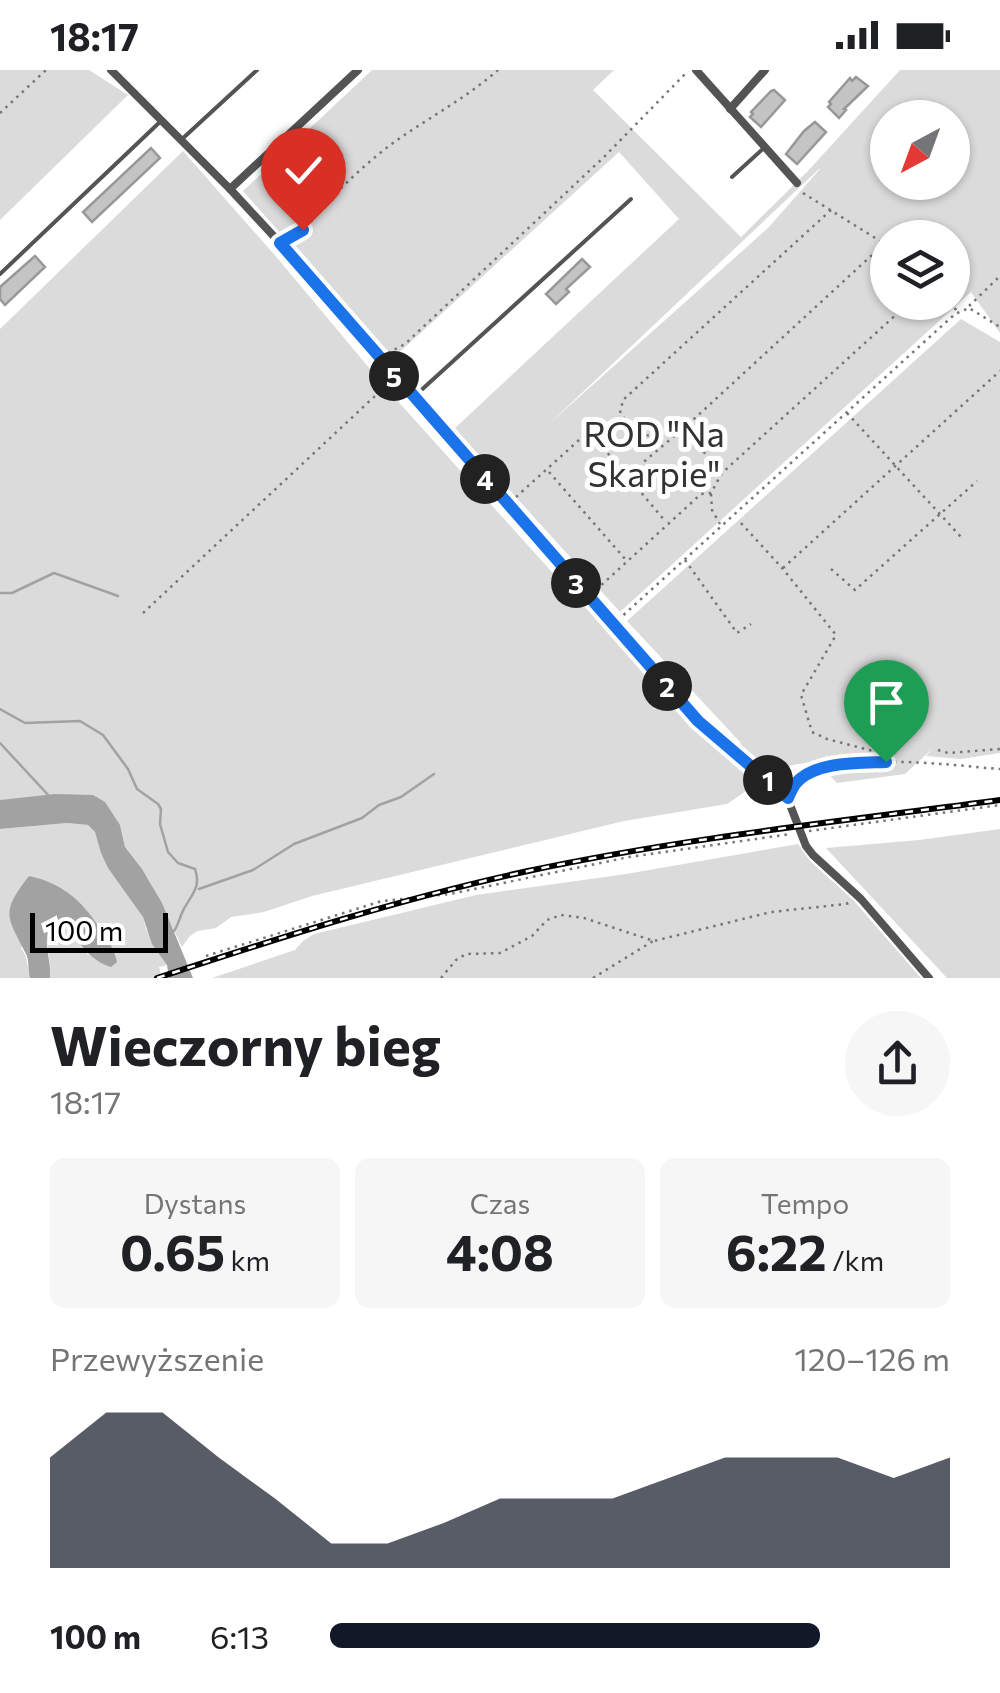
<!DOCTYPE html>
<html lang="pl">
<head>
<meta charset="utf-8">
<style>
  :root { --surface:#fff; --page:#f6f6f6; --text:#202124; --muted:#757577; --accent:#111827 }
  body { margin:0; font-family:Commissioner,sans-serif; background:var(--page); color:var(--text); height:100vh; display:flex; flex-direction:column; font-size:38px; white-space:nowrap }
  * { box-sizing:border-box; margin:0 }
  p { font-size:32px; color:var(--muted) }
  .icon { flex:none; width:55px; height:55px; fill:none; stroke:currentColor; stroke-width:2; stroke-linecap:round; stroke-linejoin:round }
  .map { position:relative; height:908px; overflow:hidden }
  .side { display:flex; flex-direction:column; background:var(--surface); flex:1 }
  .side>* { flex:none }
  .needle { width:65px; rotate:221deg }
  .buttons { position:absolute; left:870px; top:30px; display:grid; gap:20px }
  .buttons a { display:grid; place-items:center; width:100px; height:100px; border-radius:50%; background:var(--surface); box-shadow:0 2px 8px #0004; font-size:50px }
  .scale { position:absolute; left:30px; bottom:25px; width:138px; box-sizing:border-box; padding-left:10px; border:5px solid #000; border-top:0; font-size:28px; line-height:35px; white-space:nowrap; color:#000; -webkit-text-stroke:8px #fff; paint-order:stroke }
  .pin { position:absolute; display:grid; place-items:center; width:85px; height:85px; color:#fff; margin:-102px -42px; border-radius:50% 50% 50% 0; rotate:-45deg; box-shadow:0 0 10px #0007 }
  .pin .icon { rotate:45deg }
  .km { position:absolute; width:50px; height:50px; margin:-25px; border-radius:50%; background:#222; color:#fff; font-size:28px; line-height:50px; text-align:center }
  .round { display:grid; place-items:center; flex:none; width:105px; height:105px; border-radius:52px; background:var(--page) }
  .headline { display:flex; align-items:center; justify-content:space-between; height:170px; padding:0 50px }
  h1 { font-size:55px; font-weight:700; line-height:75px }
  .metrics { display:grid; grid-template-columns:repeat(3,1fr); gap:15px; height:170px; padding:10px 50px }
  .metrics div { display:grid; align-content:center; border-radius:15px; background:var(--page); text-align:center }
  .metrics b { font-size:50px; font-weight:700 }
  .metrics small { font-size:28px; font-weight:400 }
  .metrics p { font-size:28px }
  .chart { height:280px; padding:20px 50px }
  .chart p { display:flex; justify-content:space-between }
  .chart svg { width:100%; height:180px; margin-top:10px; fill:var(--accent); opacity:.7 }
  ul { padding:0 50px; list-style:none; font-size:32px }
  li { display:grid; grid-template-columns:160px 120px 1fr; align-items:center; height:75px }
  li i { height:25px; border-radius:12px; background:var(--accent) }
  .status { display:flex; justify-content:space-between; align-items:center; height:70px; padding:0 50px; background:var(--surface); direction:ltr }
  .status svg { height:28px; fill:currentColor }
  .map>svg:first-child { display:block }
</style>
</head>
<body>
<div class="status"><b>18:17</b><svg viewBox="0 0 49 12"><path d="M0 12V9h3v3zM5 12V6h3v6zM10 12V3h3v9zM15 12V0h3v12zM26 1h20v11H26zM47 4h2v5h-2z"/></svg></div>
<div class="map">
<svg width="1000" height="908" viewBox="0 0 1000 908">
  <rect width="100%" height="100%" fill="#fff"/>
  <!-- green -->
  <g fill="#dbdbdb" fill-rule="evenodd">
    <path d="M0,0H89L128,25L0,150Z"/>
    <path d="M372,0H614L593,20L741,167L807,102L900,0H1000V263L971,222L620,542L454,359L679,149L619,82L392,289L243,121ZM888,48H952V112H888ZM820,99L768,158L549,354L819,99ZM888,168H952V232H888Z"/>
    <path d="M183,81L279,190L385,317L569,521L606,558L693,657L721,681L741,673L627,551L961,249L1000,272V683L961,689L926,686L932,679L905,704L837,713L816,691L782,697L727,734L624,751L312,826L264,842L231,847L216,858L197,861L189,867L182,877L150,812L125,777L120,755L22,729L0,730V259Z"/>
    <path d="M67,753L88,755L95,762L108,798L136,835L143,847L146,859L167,895L159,897L162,908H50C54,888 36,863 60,851L89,886L64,819L21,878C29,888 26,897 30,908H0V759Z"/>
    <path d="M1000,759V908H947L826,778L919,770Z"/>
    <path d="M798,774L810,791L854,831L921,908H212L295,880L303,871L314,864L476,825L626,804Z"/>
  </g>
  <!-- water -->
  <g fill="#a2a2a2">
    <path d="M55,724L93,725L105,732L120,755L125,777L142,799L162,833L193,908H169L167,895L152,874L143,847L108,798L101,783L95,762L88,755L67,753L0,759V730Z"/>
    <path d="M29,806C62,813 81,830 99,857C107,868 114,878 117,892L111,897C87,890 77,867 60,851C36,863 53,888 50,908H30C27,899 30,892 26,884C7,846 0,843 29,806Z"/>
  </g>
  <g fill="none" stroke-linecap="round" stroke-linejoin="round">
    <!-- stream -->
    <g stroke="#a2a2a2" stroke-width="2.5">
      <path d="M0,523H12L54,503L118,526"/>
      <path d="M0,639L25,653L80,651L103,665L128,699L137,719L158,734L161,739L160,754L168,782L178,793L195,799C201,816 193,823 185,837C180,845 179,854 174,861"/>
      <path d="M0,673L50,727"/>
      <path d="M199,819L253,800L294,774L362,748L379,735L401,727L434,704"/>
    </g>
  </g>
  <!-- building -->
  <g fill="#c4c4c4" stroke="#989898" stroke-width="2.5">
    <path d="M856,7L868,16L844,39L846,40L839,48L828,37L831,34L829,32L850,8L852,11Z"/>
    <path d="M774,20L785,30L761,57L750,47L753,44L751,42L771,21Z"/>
    <path d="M815,52L826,62L797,94L786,84L804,61Z"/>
    <path d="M151,78L160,88L92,152L83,142Z"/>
    <path d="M35,186L45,197L5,235L0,229V217Z"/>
    <path d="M582,189L590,197L566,219L569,222L556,234L546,224Z"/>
  </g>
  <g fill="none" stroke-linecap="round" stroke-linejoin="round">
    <!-- path -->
    <g stroke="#767676" stroke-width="2.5" stroke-dasharray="2.5 5" stroke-linecap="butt">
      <path d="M0,43L46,0"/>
      <path d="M803,123L888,176"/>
      <path d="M831,140L623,330L620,343C640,368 650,371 681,361L884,174"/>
      <path d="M287,170C306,162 317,142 331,128C355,104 381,80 409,62C439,42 471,24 498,0"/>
      <path d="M950,232L957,241"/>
      <path d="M969,236L1000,206"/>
      <path d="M388,283L405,274L604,87L688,1"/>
      <path d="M847,343L961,467"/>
      <path d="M684,359L721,402"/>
      <path d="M549,402L626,490"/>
      <path d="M627,406L678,363"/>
      <path d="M711,424L712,440L720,454"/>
      <path d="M516,427L589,361L666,452"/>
      <path d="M741,453L783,499L836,565L801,625L812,662L827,669L873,681L886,692"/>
      <path d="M685,490L737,563L751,554"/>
      <path d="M783,498L1000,301"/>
      <path d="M831,499L855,520L977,411"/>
      <path d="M596,520L701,424L711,423L722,403L910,232"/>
      <path d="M143,543L390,312"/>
      <path d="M618,550L955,244L969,238L1000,257"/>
      <path d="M938,680L948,683L1000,679"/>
      <path d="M790,722C815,675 953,696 1000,699"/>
      <path d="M809,761L1000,735"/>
      <path d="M206,886L382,831L450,824L629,787L791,764"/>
      <path d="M441,908L456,890L466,884L500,883L532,866L547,850L561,845L584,848L654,871L771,842L846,834L853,831"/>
      <path d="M593,908L653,871"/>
    </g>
    <!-- service -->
    <g stroke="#545454" stroke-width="4">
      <path d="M181,70L257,0"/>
      <path d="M732,107L765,77"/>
      <path d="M0,204L162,50"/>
      <path d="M417,324L631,129"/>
    </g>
    <!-- minor -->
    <g stroke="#545454" stroke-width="8">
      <path d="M111,0L230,119L280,173L698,651L787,727L806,776L813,785L861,829L929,908"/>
      <path d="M696,0L797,113"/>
      <path d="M730,39L765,0"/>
      <path d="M230,119L358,0"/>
    </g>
    <defs>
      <path id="rail" d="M157,908C279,868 402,828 528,801C683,768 843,751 1000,730"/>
    </defs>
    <!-- rail casing -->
    <use href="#rail" stroke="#000" stroke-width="6"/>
    <!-- rail -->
    <use href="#rail" stroke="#fff" stroke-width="2.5" stroke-dasharray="8" stroke-linecap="butt"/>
  </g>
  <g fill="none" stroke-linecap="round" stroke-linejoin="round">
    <defs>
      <path id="route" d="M303,160L280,173L698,651L788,728C789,725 794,715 796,713C815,691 860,693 886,692"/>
    </defs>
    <!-- route casing -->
    <use href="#route" stroke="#fff" stroke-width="20"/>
    <!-- route -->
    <use href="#route" stroke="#1a73e8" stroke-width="12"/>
  </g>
  <g text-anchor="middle" stroke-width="10" stroke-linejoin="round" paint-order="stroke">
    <!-- park labels -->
    <g font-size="35" fill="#323232" stroke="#fff">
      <text x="654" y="377">ROD "Na<tspan x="654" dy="40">Skarpie"</tspan></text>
    </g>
  </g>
</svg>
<div class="buttons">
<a><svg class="needle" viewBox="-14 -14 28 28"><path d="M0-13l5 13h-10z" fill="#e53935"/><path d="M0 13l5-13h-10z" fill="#757577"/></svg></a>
<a><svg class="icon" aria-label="layers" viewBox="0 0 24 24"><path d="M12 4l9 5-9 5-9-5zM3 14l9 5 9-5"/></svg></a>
</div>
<div class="scale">100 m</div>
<div class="pin" style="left:886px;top:692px;background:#1e9e55"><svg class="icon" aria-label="arrive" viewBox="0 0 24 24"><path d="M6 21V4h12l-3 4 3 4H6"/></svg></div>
<div class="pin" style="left:303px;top:160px;background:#d93025"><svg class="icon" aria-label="check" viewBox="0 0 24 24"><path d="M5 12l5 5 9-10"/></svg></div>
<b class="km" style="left:768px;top:710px">1</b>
<b class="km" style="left:667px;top:616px">2</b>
<b class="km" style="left:576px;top:513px">3</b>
<b class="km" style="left:485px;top:409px">4</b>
<b class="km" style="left:394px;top:306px">5</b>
</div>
<section class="side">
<div class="headline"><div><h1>Wieczorny bieg</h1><p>18:17</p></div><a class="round"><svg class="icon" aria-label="share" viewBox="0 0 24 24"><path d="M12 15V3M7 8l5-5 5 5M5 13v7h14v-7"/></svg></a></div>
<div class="metrics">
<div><p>Dystans</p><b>0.65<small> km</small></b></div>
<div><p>Czas</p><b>4:08</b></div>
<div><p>Tempo</p><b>6:22<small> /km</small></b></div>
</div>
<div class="chart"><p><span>Przewyższenie</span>120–126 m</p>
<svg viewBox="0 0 160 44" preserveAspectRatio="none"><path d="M0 44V17L10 6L20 6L30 17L40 27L50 38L60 38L70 33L80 27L90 27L100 27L110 22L120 17L130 17L140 17L150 22L160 17V44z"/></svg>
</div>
<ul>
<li><b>100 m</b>6:13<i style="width:79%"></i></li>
</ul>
</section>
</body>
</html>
